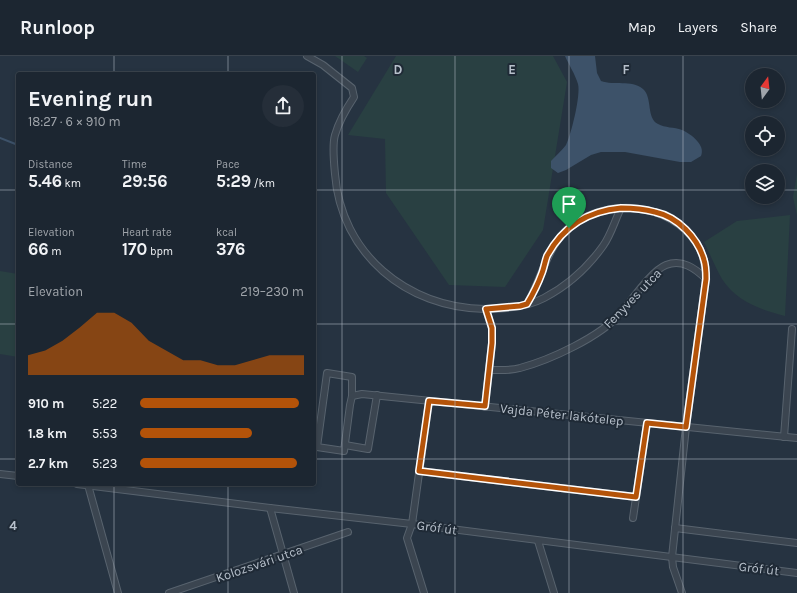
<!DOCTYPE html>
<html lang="en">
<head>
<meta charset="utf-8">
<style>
  :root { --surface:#1c2631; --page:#252e39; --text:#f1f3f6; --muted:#a0a5ab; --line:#3a434d; --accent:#b45309 }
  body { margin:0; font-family:Karla,sans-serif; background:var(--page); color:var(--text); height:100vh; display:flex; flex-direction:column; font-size:15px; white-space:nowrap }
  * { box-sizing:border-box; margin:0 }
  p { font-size:13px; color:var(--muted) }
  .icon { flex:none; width:22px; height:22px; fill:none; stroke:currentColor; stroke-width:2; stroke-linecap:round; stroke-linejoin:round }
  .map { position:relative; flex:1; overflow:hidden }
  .sheet { position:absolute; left:16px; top:16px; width:300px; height:414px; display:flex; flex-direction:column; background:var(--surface); border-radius:4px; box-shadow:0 2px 6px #0003,0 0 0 1px var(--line) }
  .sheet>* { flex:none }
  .needle { width:26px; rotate:15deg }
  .buttons { position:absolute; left:745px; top:12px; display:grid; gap:8px }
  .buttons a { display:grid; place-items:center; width:40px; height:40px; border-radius:50%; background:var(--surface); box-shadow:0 2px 6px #0003,0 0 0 1px var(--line); font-size:20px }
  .pin { position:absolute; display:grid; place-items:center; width:34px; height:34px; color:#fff; margin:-41px -17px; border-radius:50% 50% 50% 0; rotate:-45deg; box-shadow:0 0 4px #0007 }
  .pin .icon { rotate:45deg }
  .round { display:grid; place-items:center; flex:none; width:42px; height:42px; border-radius:21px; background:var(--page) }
  .summary { display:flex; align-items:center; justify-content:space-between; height:68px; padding:0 12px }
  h1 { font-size:22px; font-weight:700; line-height:30px }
  .figures { display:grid; grid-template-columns:repeat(3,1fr); gap:6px; height:68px; padding:4px 12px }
  .figures div { display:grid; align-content:center }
  .figures b { font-size:17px; font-weight:700 }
  .figures small { font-size:11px; font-weight:400 }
  .figures p { font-size:11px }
  .chart { height:112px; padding:8px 12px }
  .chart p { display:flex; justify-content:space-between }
  .chart svg { width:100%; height:72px; margin-top:4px; fill:var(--accent); opacity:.7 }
  ul { padding:0 12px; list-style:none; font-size:13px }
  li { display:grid; grid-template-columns:64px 48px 1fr; align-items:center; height:30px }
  li i { height:10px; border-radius:5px; background:var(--accent) }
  header { display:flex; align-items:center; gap:24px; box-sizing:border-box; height:56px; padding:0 20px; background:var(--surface); border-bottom:1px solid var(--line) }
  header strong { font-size:19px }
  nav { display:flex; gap:22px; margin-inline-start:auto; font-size:14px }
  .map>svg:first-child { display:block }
</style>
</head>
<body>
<header>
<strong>Runloop</strong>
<nav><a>Map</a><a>Layers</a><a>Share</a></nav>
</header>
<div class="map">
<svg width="797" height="537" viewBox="0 0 797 537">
  <rect width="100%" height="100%" fill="#263341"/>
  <!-- green -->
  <g fill="#294042">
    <path d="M335,0H364L367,2L358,16Z"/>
    <path d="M396,0H553L567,26L543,174L505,231L449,229L386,137L385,83L348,79Z"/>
    <path d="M797,118V159L793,141Z"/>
    <path d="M790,159L785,260C761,254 736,245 722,223C715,211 710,198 704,186L737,165Z"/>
    <path d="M0,215L18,218V301L0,298Z"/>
  </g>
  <!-- water -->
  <path fill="#3d5269" d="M565,0H595L597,17L601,25C614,30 631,23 643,33C653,42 646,62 658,68C665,72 674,71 682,74C691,78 706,89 701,100L691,106H680L625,96H601L591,99L566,114L558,117L551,112V105C556,100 562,94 566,89C571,79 581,39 578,28C575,18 569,9 565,0Z"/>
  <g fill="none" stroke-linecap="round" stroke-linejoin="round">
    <!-- stream -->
    <path stroke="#3d5269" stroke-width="2" d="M0,82L18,89"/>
    <defs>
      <g id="street">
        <path d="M307,0L323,9L352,32L354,41C346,53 339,65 335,79C332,89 334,107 335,118C341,198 407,252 485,253C505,253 527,251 544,242C567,230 588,211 603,190C611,179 615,164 621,152"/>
        <path d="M527,248C543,221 546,191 570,171C606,141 671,146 697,188C704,198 705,211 706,223L686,371L672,501L673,511L682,537"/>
        <path d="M490,314C500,314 510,315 520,312C550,304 600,281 621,257C632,244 651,215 666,209C682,203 695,212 706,223"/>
        <path d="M327,317L352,321V340L350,349L344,395L317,391Z"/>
        <path d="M352,340L362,338L797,382"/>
        <path d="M485,351L492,287V273L486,253"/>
        <path d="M784,381L792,273"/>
        <path d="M345,389L368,393L377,339"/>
        <path d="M419,415L636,441"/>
        <path d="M0,418L18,420"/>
        <path d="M77,428L270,452L412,468L797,517"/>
        <path d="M88,429L118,537"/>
        <path d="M270,452L294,537"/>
        <path d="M633,462L647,367"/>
        <path d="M675,472L797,487"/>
        <path d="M538,485L554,537"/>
        <path d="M169,537L348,476"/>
        <path d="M424,537L407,482L412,468L429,345"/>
      </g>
    </defs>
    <!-- street casing -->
    <use href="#street" stroke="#58636e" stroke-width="8"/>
    <!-- street -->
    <use href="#street" stroke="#3b4550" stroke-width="6"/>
  </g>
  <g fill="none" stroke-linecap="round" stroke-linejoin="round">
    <defs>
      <path id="route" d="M621,152C632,152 644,153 655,156C678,161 698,182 704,204C706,210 706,217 706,223L686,371L647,367L636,441L419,415L429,345L485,350L492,287V272L486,253L520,250L527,248C533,238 538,228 542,217C544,212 545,205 547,200C563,170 588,155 621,152Z"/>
    </defs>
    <!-- route casing -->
    <use href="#route" stroke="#fff" stroke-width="8"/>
    <!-- route -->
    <use href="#route" stroke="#b45309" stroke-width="5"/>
  </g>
  <!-- grid -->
  <path fill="none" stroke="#b7c0cb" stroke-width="1" stroke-opacity="0.55" d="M114,0V18M228,0V18M342,0V537M455,0V537M569,0V537M683,0V537M0,134H18M314,134H752M778,134H797M0,268H18M314,268H797M0,403H18M314,403H797M114,428V537M228,428V537"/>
  <g text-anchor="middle" stroke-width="4" stroke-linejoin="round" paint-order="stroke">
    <!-- street labels -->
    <g font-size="13" fill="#b7c0cb" stroke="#1f2a36">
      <text transform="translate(632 242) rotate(-46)" y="5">Fenyves utca</text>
      <text transform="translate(562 358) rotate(6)" y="5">Vajda Péter lakótelep</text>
      <text transform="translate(437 471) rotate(8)" y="5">Gróf út</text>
      <text transform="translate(259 507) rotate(-19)" y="5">Kolozsvári utca</text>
      <text transform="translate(759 512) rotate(7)" y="5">Gróf út</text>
    </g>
  </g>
  <g font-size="13" text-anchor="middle" font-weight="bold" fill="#b7c0cb" stroke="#1f2a36" stroke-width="4" stroke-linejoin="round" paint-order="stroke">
    <text x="398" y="18">D</text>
    <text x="512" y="18">E</text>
    <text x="626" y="18">F</text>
    <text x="13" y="474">4</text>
  </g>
</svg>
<div class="buttons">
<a><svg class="needle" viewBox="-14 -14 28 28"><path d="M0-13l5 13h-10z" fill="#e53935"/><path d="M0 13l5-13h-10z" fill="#a0a5ab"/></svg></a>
<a><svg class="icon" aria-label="locate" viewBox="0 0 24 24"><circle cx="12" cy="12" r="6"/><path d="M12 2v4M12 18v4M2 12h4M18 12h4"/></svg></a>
<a><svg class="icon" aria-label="layers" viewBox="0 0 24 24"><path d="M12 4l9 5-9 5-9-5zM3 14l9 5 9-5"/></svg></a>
</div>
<div class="pin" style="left:569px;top:172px;background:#1e9e55"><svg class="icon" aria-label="arrive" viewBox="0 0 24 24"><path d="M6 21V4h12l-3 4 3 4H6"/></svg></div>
<section class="sheet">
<div class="summary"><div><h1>Evening run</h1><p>18:27 · 6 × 910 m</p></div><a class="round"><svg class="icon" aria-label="share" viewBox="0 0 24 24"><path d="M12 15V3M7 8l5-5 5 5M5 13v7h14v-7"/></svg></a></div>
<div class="figures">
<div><p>Distance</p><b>5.46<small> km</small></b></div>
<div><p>Time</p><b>29:56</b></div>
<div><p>Pace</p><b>5:29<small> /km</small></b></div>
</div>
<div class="figures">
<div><p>Elevation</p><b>66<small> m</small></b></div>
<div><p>Heart rate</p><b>170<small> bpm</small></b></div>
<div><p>kcal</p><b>376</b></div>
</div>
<div class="chart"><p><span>Elevation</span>219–230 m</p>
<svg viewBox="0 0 160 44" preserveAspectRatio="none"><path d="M0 44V32L10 29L20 23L30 15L40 6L50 6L60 12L70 23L80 29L90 35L100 35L110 38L120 38L130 35L140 32L150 32L160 32V44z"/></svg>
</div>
<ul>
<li><b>910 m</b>5:22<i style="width:97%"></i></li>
<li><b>1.8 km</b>5:53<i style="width:68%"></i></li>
<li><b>2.7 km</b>5:23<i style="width:96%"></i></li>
</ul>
</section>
</div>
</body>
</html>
